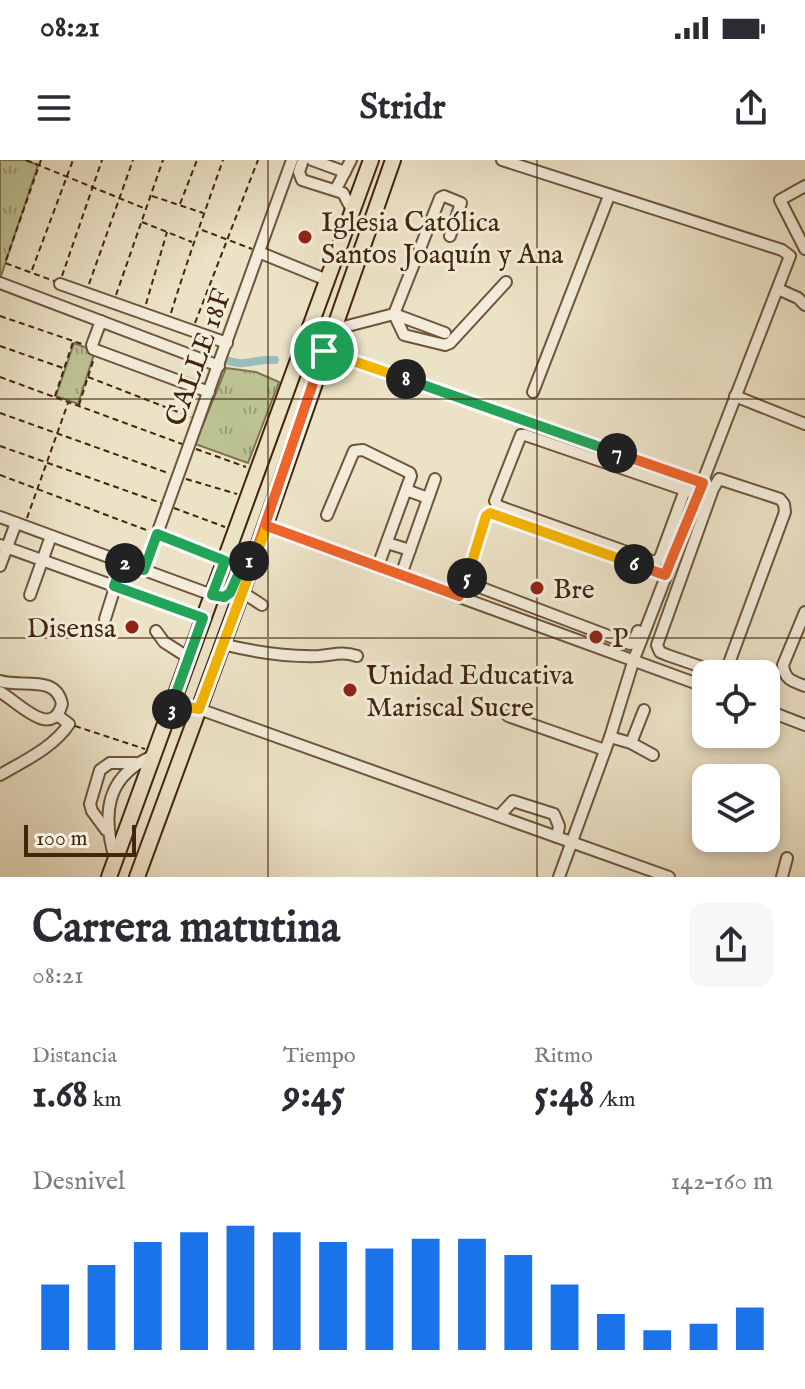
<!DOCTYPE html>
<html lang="es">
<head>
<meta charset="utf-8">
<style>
  :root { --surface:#fff; --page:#f7f7f7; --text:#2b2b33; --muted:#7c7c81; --accent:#1a73e8 }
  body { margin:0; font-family:"IM FELL English",serif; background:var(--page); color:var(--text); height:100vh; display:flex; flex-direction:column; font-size:30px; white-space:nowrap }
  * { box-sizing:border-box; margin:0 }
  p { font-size:26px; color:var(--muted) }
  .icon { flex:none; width:44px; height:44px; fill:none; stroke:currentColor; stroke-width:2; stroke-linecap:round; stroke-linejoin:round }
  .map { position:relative; height:717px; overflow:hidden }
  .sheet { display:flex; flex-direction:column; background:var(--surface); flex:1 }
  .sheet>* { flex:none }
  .controls { position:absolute; left:692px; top:500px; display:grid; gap:16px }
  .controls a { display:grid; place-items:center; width:88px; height:88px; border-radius:16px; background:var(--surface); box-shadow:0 4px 12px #0003; font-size:40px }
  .scale { position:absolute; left:24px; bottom:20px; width:112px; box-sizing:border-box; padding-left:8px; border:4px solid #43250c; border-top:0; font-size:22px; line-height:28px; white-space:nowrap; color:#43250c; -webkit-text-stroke:6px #f3ecda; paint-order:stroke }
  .pin { position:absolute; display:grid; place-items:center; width:68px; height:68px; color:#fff; margin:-34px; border:4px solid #fff; border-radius:50%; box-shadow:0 2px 8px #0007 }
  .km { position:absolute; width:40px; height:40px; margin:-20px; border-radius:50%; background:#222; color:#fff; font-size:22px; line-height:40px; text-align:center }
  .round { display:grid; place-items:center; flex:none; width:84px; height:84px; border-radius:16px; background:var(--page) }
  .headline { display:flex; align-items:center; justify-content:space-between; height:136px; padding:0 32px }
  h1 { font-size:44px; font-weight:700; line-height:60px }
  .figures { display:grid; grid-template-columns:repeat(3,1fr); gap:12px; height:136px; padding:8px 32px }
  .figures div { display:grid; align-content:center }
  .figures b { font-size:40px; font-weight:700 }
  .figures small { font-size:22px; font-weight:400 }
  .figures p { font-size:22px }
  .chart { height:224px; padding:16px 32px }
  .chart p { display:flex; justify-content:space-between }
  .chart svg { width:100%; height:144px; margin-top:8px; stroke:var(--accent); stroke-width:6 }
  .status { display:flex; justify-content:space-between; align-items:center; height:56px; padding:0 40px; background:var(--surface); direction:ltr }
  .status svg { height:22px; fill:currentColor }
  header { display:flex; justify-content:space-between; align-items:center; height:104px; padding:0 32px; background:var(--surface); font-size:36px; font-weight:700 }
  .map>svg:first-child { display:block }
</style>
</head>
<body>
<div class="status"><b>08:21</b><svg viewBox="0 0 49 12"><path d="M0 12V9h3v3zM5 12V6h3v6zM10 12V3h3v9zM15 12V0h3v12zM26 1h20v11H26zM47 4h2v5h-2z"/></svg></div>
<header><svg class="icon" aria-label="menu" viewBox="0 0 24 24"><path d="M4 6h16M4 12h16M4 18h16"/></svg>Stridr<svg class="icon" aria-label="share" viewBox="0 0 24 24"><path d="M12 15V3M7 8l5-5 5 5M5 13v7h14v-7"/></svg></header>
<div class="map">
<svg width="805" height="717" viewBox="0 0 805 717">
  <defs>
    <pattern id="grass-tufts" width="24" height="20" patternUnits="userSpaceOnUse" patternTransform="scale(2)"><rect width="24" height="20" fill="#bcc292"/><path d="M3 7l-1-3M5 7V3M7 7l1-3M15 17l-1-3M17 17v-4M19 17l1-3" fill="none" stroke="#9a9d76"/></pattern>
  </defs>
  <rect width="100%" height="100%" fill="#ece2c6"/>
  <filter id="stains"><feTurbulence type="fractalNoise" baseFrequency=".0025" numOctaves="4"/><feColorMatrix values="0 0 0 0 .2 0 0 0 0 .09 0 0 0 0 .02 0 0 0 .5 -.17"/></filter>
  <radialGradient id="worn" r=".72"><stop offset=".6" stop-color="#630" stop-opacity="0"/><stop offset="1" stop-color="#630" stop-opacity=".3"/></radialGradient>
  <!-- grass -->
  <g fill="url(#grass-tufts)" stroke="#80744f" stroke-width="2">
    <path d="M0,0H25L38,5L0,119Z"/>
    <path d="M74,183L95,191L78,244L56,236Z"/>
    <path d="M226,208L256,212L279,222L248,303L195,284Z"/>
  </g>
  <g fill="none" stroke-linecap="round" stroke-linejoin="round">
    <!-- canal -->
    <path stroke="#99bdba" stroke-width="8" d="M226,200C247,208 253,198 275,200"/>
    <defs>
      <g id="minor">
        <path d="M303,0L299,12L302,20L343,33L352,50"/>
        <path d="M312,0L345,12"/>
        <path d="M502,0L782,90L790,96L634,499L610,577L559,717"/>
        <path d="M336,29L351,0"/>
        <path d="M805,89L780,40L805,26"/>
        <path d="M261,93L327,120"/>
        <path d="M0,123L219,206"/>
        <path d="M60,124L227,183"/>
        <path d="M778,129L798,138L805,145"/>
        <path d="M101,161L92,185L93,189L209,232"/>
        <path d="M332,170L394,154L440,38L444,36L461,43L450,76"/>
        <path d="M445,173L394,154L404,175L445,185L450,183L506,122"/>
        <path d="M324,191L703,323"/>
        <path d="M533,232L609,36"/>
        <path d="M735,236L805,264"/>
        <path d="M406,330L428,338"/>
        <path d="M685,330L660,398L655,402L498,346L495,341L521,275H525L685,330L699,335"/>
        <path d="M327,355L354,291L363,290L410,313L411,316L378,406"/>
        <path d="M0,357L212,435"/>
        <path d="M265,366L706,527"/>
        <path d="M387,383L410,390"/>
        <path d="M0,385L203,458"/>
        <path d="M0,406L16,363"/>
        <path d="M144,410L292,0"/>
        <path d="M401,415L435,319"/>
        <path d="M242,432L262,445"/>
        <path d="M30,435L51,376"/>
        <path d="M805,452L783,505C785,520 792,521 805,526"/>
        <path d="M105,459L123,402"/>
        <path d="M156,471L164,482L189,498"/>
        <path d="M638,471L633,483L630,484L466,422L486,356L490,353L665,415"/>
        <path d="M222,484C254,492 287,497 319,496C333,495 342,491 357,496"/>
        <path d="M722,514L667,495L660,492L657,485L713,329L719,319L780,339L784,344L785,352L725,514"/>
        <path d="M0,521C21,528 56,514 62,544C52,581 17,541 0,532"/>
        <path d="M170,550L184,546L199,549L669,717"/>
        <path d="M766,550L805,565"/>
        <path d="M508,556L605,590"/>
        <path d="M610,577L631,583L653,595"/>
        <path d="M631,583L644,550"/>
        <path d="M0,615C24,601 54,587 69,564L57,555"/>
        <path d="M499,656L513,641L554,654L559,666L557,677"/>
        <path d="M106,670L92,651L90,644L100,610L110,603H135"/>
        <path d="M115,699C102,655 105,616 153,596"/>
        <path d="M782,717L787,698"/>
      </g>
      <g id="major">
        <path d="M212,435H227L246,405"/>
        <path d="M109,717L371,0"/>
        <path d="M137,717L242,432L393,0"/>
      </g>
    </defs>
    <!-- minor casing -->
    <use href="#minor" stroke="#6d543a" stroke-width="14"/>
    <!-- major casing -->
    <use href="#major" stroke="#43250c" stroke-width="18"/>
    <!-- path -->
    <g stroke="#43250c" stroke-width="2" stroke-dasharray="6 4" stroke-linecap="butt">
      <path d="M26,0L146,49"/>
      <path d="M41,0L5,103L54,121"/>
      <path d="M152,36L203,53"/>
      <path d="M180,44L197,0"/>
      <path d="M142,62L192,82"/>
      <path d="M202,70L252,89"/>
      <path d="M32,110L73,0"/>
      <path d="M62,116L102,0"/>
      <path d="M89,124L133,0"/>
      <path d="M116,135L163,0"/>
      <path d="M146,144L167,72"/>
      <path d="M171,153C187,101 205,51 223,0"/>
      <path d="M0,156L82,184"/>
      <path d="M195,163L258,0"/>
      <path d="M0,186L63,208"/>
      <path d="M0,217L182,284"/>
      <path d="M88,217L191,257"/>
      <path d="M55,236L73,182"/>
      <path d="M79,245L94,198"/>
      <path d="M0,253L168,313"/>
      <path d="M0,286L161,343"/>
      <path d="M196,289L246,307"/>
      <path d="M0,315L149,371"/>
      <path d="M186,319L237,334"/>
      <path d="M174,348L225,367"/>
      <path d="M27,358L68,243"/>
      <path d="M166,378L216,398"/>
      <path d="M75,566L145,589"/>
    </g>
    <!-- minor -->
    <use href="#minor" stroke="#f3ecda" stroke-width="10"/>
    <!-- major -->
    <use href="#major" stroke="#ece2c6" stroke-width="14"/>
  </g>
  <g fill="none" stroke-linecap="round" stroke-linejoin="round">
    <defs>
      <path id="split-1" d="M249,401L255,394L324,191"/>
      <path id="split-2" d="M125,403L144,410L157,374L225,401L212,435L224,437L230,433L238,415L249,401"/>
      <path id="split-3" d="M125,403L123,402L114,426L203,458L170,550L172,549"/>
      <path id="split-4" d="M172,549L184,546L199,549L267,366"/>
      <path id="split-5" d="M267,366L459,436L467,418"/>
      <path id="split-6" d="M467,418L486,356L490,353L634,404"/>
      <path id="split-7" d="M617,293L703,323L665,415L634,404"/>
      <path id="split-8" d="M406,219L617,293"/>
      <path id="split-9" d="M324,191L406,219"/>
    </defs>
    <!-- split-1 casing -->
    <use href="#split-1" stroke="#fff" stroke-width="16"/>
    <!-- split-2 casing -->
    <use href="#split-2" stroke="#fff" stroke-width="16"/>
    <!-- split-3 casing -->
    <use href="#split-3" stroke="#fff" stroke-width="16"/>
    <!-- split-4 casing -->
    <use href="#split-4" stroke="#fff" stroke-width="16"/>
    <!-- split-5 casing -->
    <use href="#split-5" stroke="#fff" stroke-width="16"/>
    <!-- split-6 casing -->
    <use href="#split-6" stroke="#fff" stroke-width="16"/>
    <!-- split-7 casing -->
    <use href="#split-7" stroke="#fff" stroke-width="16"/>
    <!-- split-8 casing -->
    <use href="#split-8" stroke="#fff" stroke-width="16"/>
    <!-- split-9 casing -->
    <use href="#split-9" stroke="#fff" stroke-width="16"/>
    <!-- split-1 -->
    <use href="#split-1" stroke="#f0652b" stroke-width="10"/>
    <!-- split-2 -->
    <use href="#split-2" stroke="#22a559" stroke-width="10"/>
    <!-- split-3 -->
    <use href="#split-3" stroke="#22a559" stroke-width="10"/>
    <!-- split-4 -->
    <use href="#split-4" stroke="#f5b400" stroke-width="10"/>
    <!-- split-5 -->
    <use href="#split-5" stroke="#f0652b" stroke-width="10"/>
    <!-- split-6 -->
    <use href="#split-6" stroke="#f5b400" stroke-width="10"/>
    <!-- split-7 -->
    <use href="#split-7" stroke="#f0652b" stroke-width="10"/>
    <!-- split-8 -->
    <use href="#split-8" stroke="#22a559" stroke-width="10"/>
    <!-- split-9 -->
    <use href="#split-9" stroke="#f5b400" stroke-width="10"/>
  </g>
  <!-- grid -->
  <path fill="none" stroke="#43250c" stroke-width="2" stroke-opacity="0.55" d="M268,0V717M537,0V717M0,239H805M0,478H805"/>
  <!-- markers -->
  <g fill="#8f2418" stroke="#f3ecda" stroke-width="3">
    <circle cx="305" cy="77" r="8"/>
    <circle cx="537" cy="428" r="8"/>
    <circle cx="132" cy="467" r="8"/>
    <circle cx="596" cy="477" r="8"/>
    <circle cx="350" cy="530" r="8"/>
  </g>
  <g text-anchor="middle" stroke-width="6" stroke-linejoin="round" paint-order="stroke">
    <!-- poi labels -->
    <g font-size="28" fill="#43250c" stroke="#f3ecda" text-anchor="start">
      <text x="321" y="71">Iglesia Católica<tspan x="321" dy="32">Santos Joaquín y Ana</tspan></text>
      <text x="553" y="438">Bre</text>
      <text x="116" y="477" text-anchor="end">Disensa</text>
      <text x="612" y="487">P</text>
      <text x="366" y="524">Unidad Educativa<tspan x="366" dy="32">Mariscal Sucre</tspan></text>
    </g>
    <!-- street labels -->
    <g font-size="28" fill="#43250c" stroke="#f3ecda">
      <text transform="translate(197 197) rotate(-70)" y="10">CALLE 18F</text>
    </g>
  </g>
  <rect width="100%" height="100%" filter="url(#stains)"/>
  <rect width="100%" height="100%" fill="url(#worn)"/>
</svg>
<div class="controls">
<a><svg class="icon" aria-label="locate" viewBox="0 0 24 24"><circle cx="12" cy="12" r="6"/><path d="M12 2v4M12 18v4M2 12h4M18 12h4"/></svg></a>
<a><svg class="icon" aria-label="layers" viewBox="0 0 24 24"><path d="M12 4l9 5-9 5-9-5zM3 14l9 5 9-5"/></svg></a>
</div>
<div class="scale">100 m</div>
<div class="pin" style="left:324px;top:191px;background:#1e9e55"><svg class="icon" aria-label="arrive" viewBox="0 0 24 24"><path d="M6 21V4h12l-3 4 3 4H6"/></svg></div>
<b class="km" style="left:249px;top:401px">1</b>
<b class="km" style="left:125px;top:403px">2</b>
<b class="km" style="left:172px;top:549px">3</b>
<b class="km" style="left:467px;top:418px">5</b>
<b class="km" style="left:634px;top:404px">6</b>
<b class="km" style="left:617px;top:293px">7</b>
<b class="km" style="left:406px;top:219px">8</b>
</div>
<section class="sheet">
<div class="headline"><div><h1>Carrera matutina</h1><p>08:21</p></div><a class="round"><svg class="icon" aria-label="share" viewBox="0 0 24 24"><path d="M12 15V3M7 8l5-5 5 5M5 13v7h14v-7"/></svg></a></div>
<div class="figures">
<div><p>Distancia</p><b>1.68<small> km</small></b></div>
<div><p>Tiempo</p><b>9:45</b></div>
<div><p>Ritmo</p><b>5:48<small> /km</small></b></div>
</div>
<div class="chart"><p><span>Desnivel</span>142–160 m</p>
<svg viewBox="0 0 160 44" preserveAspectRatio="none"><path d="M5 44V24M15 44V18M25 44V11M35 44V8M45 44V6M55 44V8M65 44V11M75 44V13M85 44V10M95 44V10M105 44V15M115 44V24M125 44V33M135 44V38M145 44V36M155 44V31"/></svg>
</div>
</section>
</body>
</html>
